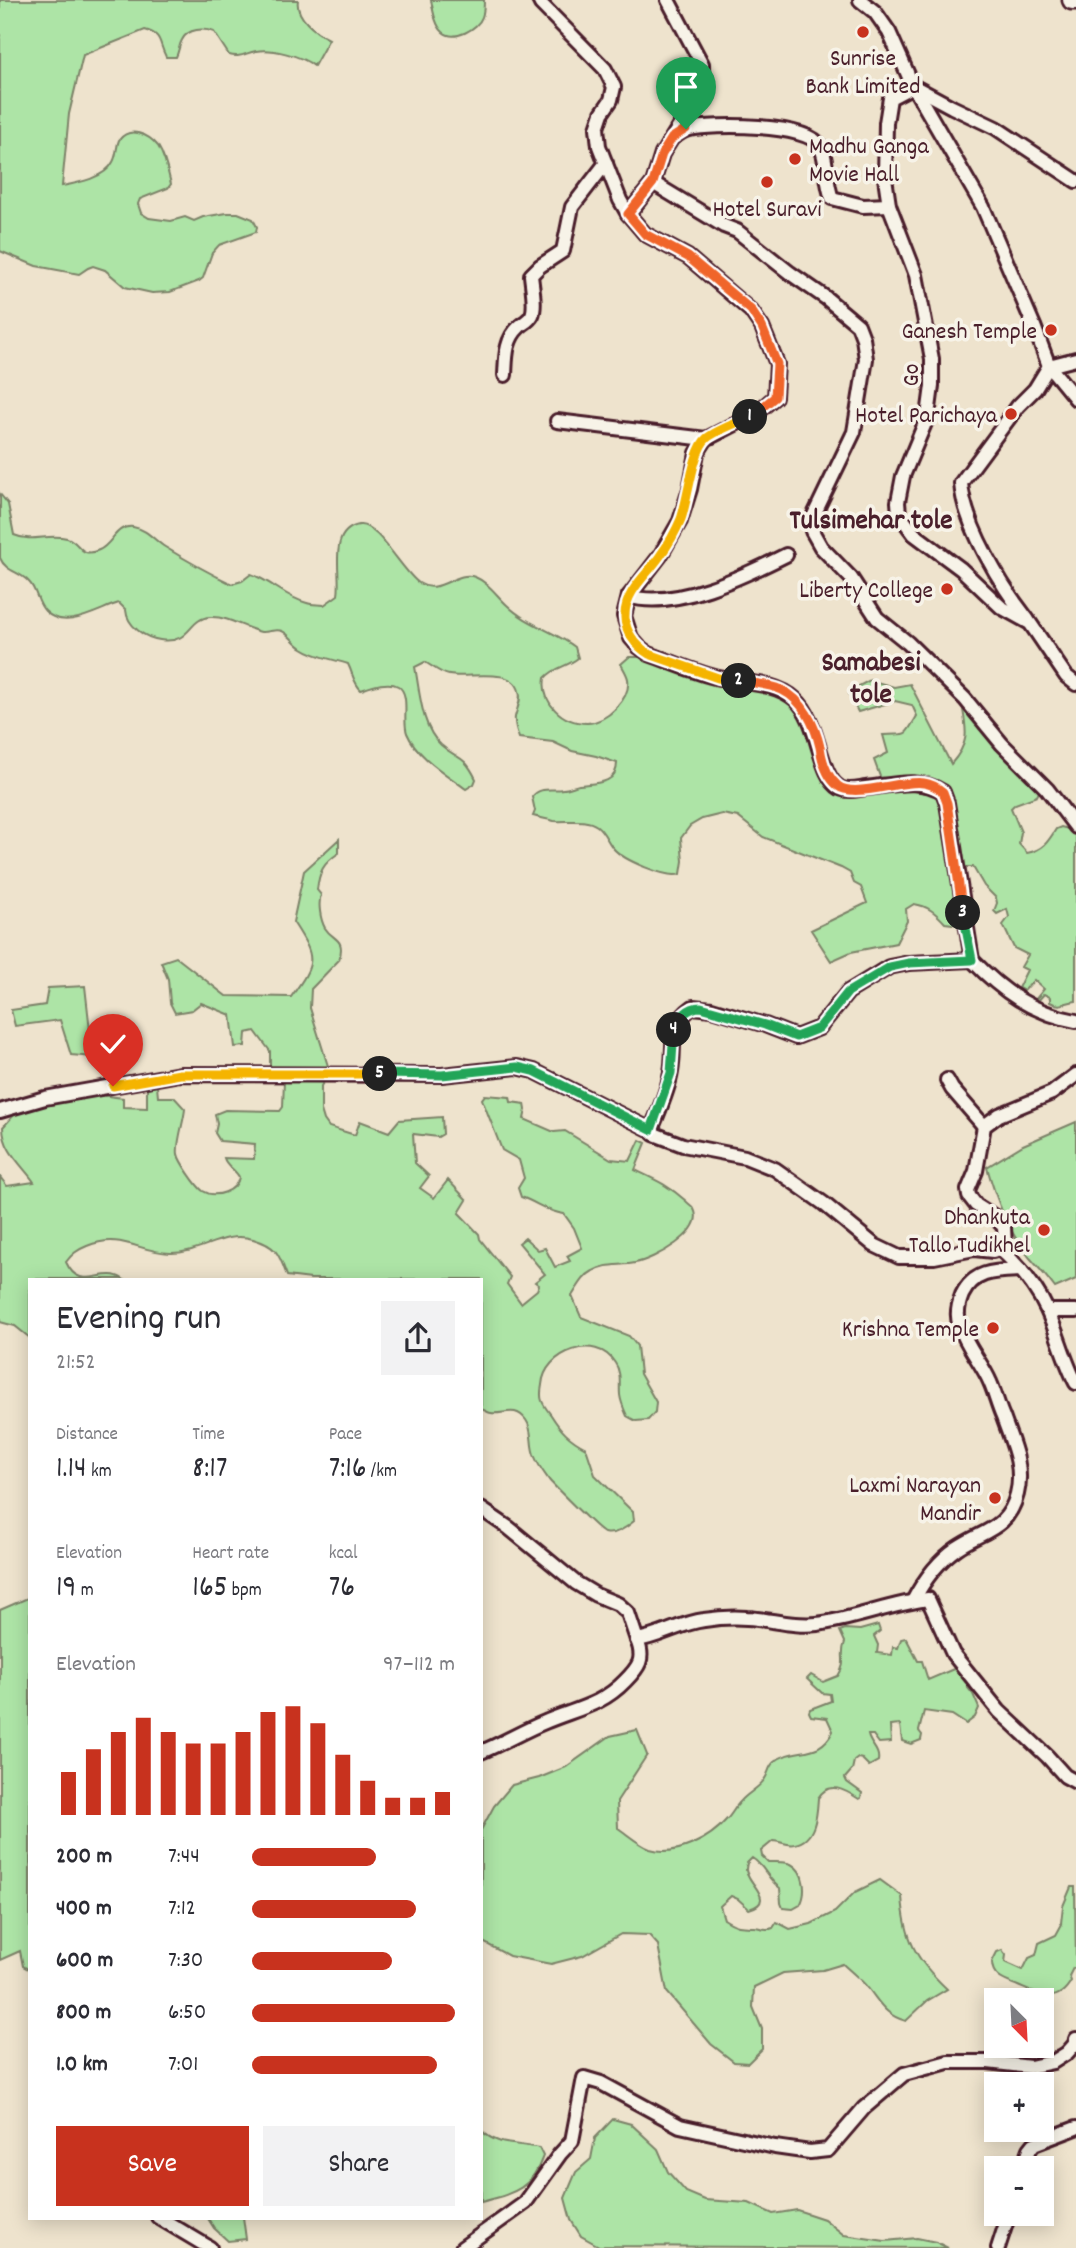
<!DOCTYPE html>
<html lang="en">
<head>
<meta charset="utf-8">
<style>
  :root { --surface:#fff; --page:#f2f2f3; --text:#2b2b33; --muted:#7c7c81; --accent:#c8321e }
  body { margin:0; font-family:Dekko,sans-serif; background:var(--page); color:var(--text); height:100vh; display:flex; flex-direction:column; font-size:26px; white-space:nowrap }
  * { box-sizing:border-box; margin:0 }
  p { font-size:23px; color:var(--muted) }
  .icon { flex:none; width:38px; height:38px; fill:none; stroke:currentColor; stroke-width:2; stroke-linecap:round; stroke-linejoin:round }
  .map { position:relative; flex:1; overflow:hidden }
  .sheet { position:absolute; left:28px; top:1278px; width:455px; height:942px; display:flex; flex-direction:column; background:var(--surface); border-radius:0px; box-shadow:0 4px 18px #0003 }
  .sheet>* { flex:none }
  .needle { width:46px; rotate:156deg }
  .fabs { position:absolute; left:984px; top:1988px; display:grid; gap:14px }
  .fabs a { display:grid; place-items:center; width:70px; height:70px; border-radius:0px; background:var(--surface); box-shadow:0 4px 18px #0003; font-size:35px }
  .pin { position:absolute; display:grid; place-items:center; width:60px; height:60px; color:#fff; margin:-72px -30px; border-radius:50% 50% 50% 0; rotate:-45deg; box-shadow:0 0 7px #0007 }
  .pin .icon { rotate:45deg }
  .km { position:absolute; width:35px; height:35px; margin:-18px; border-radius:50%; background:#222; color:#fff; font-size:19px; line-height:35px; text-align:center }
  .round { display:grid; place-items:center; flex:none; width:74px; height:74px; border-radius:0px; background:var(--page) }
  .head { display:flex; align-items:center; justify-content:space-between; height:119px; padding:0 28px }
  h1 { font-size:38px; font-weight:600; line-height:52px }
  .figures { display:grid; grid-template-columns:repeat(3,1fr); gap:10px; height:119px; padding:7px 28px }
  .figures div { display:grid; align-content:center }
  .figures b { font-size:30px; font-weight:600 }
  .figures small { font-size:19px; font-weight:400 }
  .figures p { font-size:19px }
  .chart { height:196px; padding:14px 28px }
  .chart p { display:flex; justify-content:space-between }
  .chart svg { width:100%; height:126px; margin-top:7px; stroke:var(--accent); stroke-width:6 }
  .cta { display:flex; gap:14px; margin-top:auto; padding:14px 28px }
  .cta a { flex:1; height:80px; border-radius:0px; background:var(--accent); color:#fff; font-size:28px; font-weight:600; line-height:80px; text-align:center }
  .cta a+a { background:var(--page); color:var(--text) }
  ul { padding:0 28px; list-style:none; font-size:23px }
  li { display:grid; grid-template-columns:112px 84px 1fr; align-items:center; height:52px }
  li i { height:18px; border-radius:9px; background:var(--accent) }
  .map>svg:first-child { display:block }
</style>
</head>
<body>
<div class="map">
<svg width="1076" height="2248" viewBox="0 0 1076 2248">
  <rect width="100%" height="100%" fill="#eee3cd"/>
  <filter id="ink" filterUnits="userSpaceOnUse"><feTurbulence type="fractalNoise" baseFrequency=".0143" numOctaves="2"/><feDisplacementMap in="SourceGraphic" scale="14" xChannelSelector="R" yChannelSelector="G"/><feConvolveMatrix kernelMatrix="1 2 1 2 8 2 1 2 1" color-interpolation-filters="sRGB"/></filter>
  <g filter="url(#ink)">
    <!-- green -->
    <g fill="#ade4a6" stroke="#7c8268" stroke-width="2">
      <path d="M0,0H298C295,17 315,32 329,39L314,66C302,56 272,48 256,51C245,53 241,58 229,55L214,32C204,28 188,28 182,40C179,45 179,51 176,57H166C158,42 163,35 145,30L83,55L69,114L62,186C78,183 105,178 113,162C117,155 116,147 119,140C130,126 148,134 158,146C165,157 168,171 171,184L168,188L140,199L138,204L141,213L149,218L171,221L185,217L194,221L203,217L227,213H238L253,219L257,227L256,232L219,245L212,253L203,278L199,281L170,292L152,293L125,287L105,270L93,266L88,268L79,274L36,266L0,251Z"/>
      <path d="M431,0H484C484,5 484,12 482,17C478,29 454,42 443,32C435,25 433,10 431,0Z"/>
      <path d="M0,494L8,504L14,535C32,543 48,533 67,538C81,542 79,559 99,550C113,544 115,525 133,527C147,529 154,540 165,547C186,560 209,573 232,584L242,581L251,574C271,581 287,598 307,603C312,605 319,604 324,605L338,595C342,574 327,531 359,525C377,522 404,574 419,583C440,596 455,570 475,577C488,582 497,596 507,605C526,624 554,631 575,647L578,658C567,667 554,667 545,678C541,703 562,723 587,723C606,723 631,699 628,679C627,674 623,668 621,664L629,657H648L721,675L769,681L800,707L834,789L853,797L883,785L874,760L888,753L883,735C908,733 903,740 917,716L912,705L895,701L858,712L849,694L855,688L870,680L894,687L910,684L951,764C970,742 967,732 962,704L1040,790L1037,796L1015,804L1011,808L1021,832L1019,844L1027,853C1043,850 1048,842 1056,829L1061,827L1072,830L1076,835V1001C1065,1002 1061,1008 1050,1002V997L1044,994L1037,1002L1035,1000L1044,989L1034,980L1024,991L1018,988L1027,970L1021,967L1028,955L1014,948L1003,925L1009,917L1007,909L997,914L994,911L997,903L996,898L984,886L973,867H965L955,874L961,925L945,923C936,913 928,906 914,904L906,909L907,921L896,943L851,952L831,961L811,930L867,903L861,887L854,883L850,873L841,868L763,837L738,817L722,814L702,819L690,826L681,838L683,861L681,874C667,879 623,860 613,848C607,841 604,831 597,826C586,818 567,822 554,821C547,819 540,818 533,816L535,811L532,797C540,786 551,791 563,789C568,789 574,786 579,785C595,783 617,785 617,763L596,756L572,751L553,742L519,738C517,732 514,724 515,717C517,708 522,700 519,691C513,666 467,679 449,675C441,674 432,666 425,662L415,667C420,692 421,727 441,745C459,761 463,753 476,779L474,784L466,789C446,774 417,757 407,733C402,720 411,694 398,686C388,680 370,687 361,690C353,682 353,674 348,664C333,659 315,657 302,648C295,644 289,634 282,631C276,628 268,633 261,632C244,628 228,616 210,617C188,618 191,645 160,640C145,638 127,626 126,610L119,603C98,609 65,632 45,611C37,603 37,590 29,582C19,571 6,572 0,558Z"/>
      <path d="M339,839V853C323,863 319,872 317,890L321,895C318,903 320,919 325,928C333,941 346,937 339,960L311,989L310,1008L328,1066L327,1077L321,1086V1110L324,1120L329,1127L355,1135L360,1121L389,1132L399,1120L442,1117L443,1134L438,1137L413,1134L415,1163L429,1176L420,1188L434,1198L448,1180L467,1200L459,1213L479,1234L480,1239L510,1277L507,1284L521,1303L537,1290L539,1285L535,1282L545,1274L519,1243L525,1238L538,1250L545,1248L555,1267L570,1261L567,1256L582,1248L574,1228L564,1214C545,1211 538,1203 521,1197L518,1188L524,1178L519,1160L502,1150L482,1099L485,1095L510,1097L511,1102L525,1104L526,1110L524,1119L554,1132L565,1131L611,1159L630,1161L640,1140L646,1143L635,1170C656,1180 668,1185 686,1201C688,1204 692,1205 694,1209C706,1232 653,1260 635,1263C621,1266 606,1263 593,1271C583,1276 578,1287 572,1296L581,1317L629,1336L637,1346L640,1374L656,1402L655,1412L648,1420L636,1421L627,1416C624,1409 621,1403 620,1395C619,1384 622,1373 615,1363C596,1332 544,1352 542,1385C541,1390 540,1396 542,1401C544,1406 548,1411 551,1415C561,1431 569,1439 586,1448L595,1475L633,1512L634,1521C626,1528 615,1536 604,1533C600,1532 555,1487 549,1480C544,1473 538,1465 535,1457C529,1445 534,1431 526,1420C515,1405 504,1415 491,1413C488,1413 485,1410 481,1409V1279H311L287,1276C279,1254 277,1246 253,1239C223,1230 200,1254 170,1253C138,1252 122,1232 87,1246C77,1250 72,1254 66,1262C80,1294 104,1265 123,1279H30V1338L15,1326L0,1322V1177L7,1186L34,1182C21,1164 3,1150 3,1127L14,1115L24,1109L100,1095L123,1098V1107L147,1108V1088L157,1086L158,1097H174L185,1109C184,1121 176,1144 178,1154C179,1161 197,1187 203,1191C216,1199 237,1191 239,1177C235,1169 226,1166 224,1158L254,1159L255,1144L220,1141L215,1133L217,1124L215,1114L225,1110L280,1111L283,1107L284,1080L270,1071V1051L255,1031L246,1033L245,1046L235,1047L231,1015L201,1003L192,1010L175,1013L170,1003L168,979L161,962L176,957L226,996L291,997C316,962 317,959 293,922L304,871Z"/>
      <path d="M85,986L93,1057L71,1055L60,1020L15,1026L11,1010L45,1005L48,988Z"/>
      <path d="M1076,1122V1279L1055,1288C1047,1277 1039,1268 1030,1258C1008,1232 996,1199 987,1167L1023,1145Z"/>
      <path d="M30,1597V1970L23,1966L20,1951L0,1960V1610Z"/>
      <path d="M878,1625L880,1631L874,1636L878,1645L877,1653L892,1655L893,1647L898,1648L901,1639L906,1638L918,1661H922L928,1680L956,1668L966,1676L968,1688L973,1694L979,1708L975,1717L966,1724L952,1715L924,1711L919,1731L922,1735L921,1740L911,1744L902,1741L900,1725L890,1726L891,1742L879,1743L873,1735H868C870,1745 880,1750 878,1761L869,1766L862,1759L858,1758L854,1761L852,1770L845,1778L847,1782L862,1793L861,1798L859,1799C845,1790 829,1780 818,1798C817,1814 816,1840 795,1844C788,1846 780,1841 773,1841L761,1851L762,1856L768,1862C775,1862 785,1861 791,1864C805,1871 807,1893 800,1905L793,1909L783,1908L781,1903L780,1888C768,1880 764,1865 752,1858L747,1863C746,1868 745,1871 748,1875C753,1887 774,1902 749,1909L738,1899L731,1896L720,1906L724,1919C738,1928 740,1926 755,1927C763,1928 765,1931 773,1928L777,1922L790,1929L811,1924L835,1912L855,1892L880,1880L902,1896C905,1939 915,1959 947,1989L927,2001L906,2021C886,2016 880,2003 868,1988C861,1979 851,1972 843,1964L823,1970L783,1973L754,1987L753,2007L762,2029V2049L748,2063L734,2062L711,2044L667,1992L658,1945L649,1935L621,1934L582,1956L551,1964L509,1956L481,1941V1830L494,1806L512,1785L539,1778L566,1767L610,1736L637,1730L647,1755L617,1801L618,1828C627,1834 639,1845 650,1849C676,1857 710,1839 727,1819C732,1814 735,1807 740,1802C747,1793 758,1789 764,1780C769,1774 768,1767 774,1762C795,1745 819,1760 833,1731L827,1718L811,1716L809,1712L810,1709L831,1701L830,1694L822,1693L807,1679L811,1675L823,1682L838,1676C848,1661 839,1657 845,1642L840,1631L845,1629L860,1630Z"/>
      <path d="M1071,1887H1075L1076,1969L1073,1968L1069,1976L1071,1981C1057,2006 1039,1995 1018,1986C1006,1981 992,1978 992,1962L997,1952L1002,1950L1006,1955L1005,1962L1023,1970L1029,1958L1036,1955L1039,1943L1056,1935L1062,1924L1061,1923L1063,1906Z"/>
      <path d="M613,2119L631,2124L658,2149L668,2172L686,2192L705,2200L749,2203L773,2214L797,2210L824,2219L844,2235L885,2241L917,2238L936,2242L948,2248L599,2246L581,2236L571,2220L565,2198L576,2172L591,2159L595,2138Z"/>
      <path d="M481,2130C497,2147 519,2143 539,2148L543,2156C531,2190 514,2193 481,2202Z"/>
      <path d="M207,2217H243L246,2239L228,2241L214,2228Z"/>
    </g>
    <g fill="none" stroke-linecap="round" stroke-linejoin="round">
      <defs>
        <g id="street">
          <path d="M539,0L541,4L605,69L614,87L611,100L602,113L597,128L599,146L620,200L628,214L645,234L688,257L751,311L762,327L777,364L775,397L755,414L706,439L697,453L690,489L680,521L660,556L629,596L624,616L631,638L639,647L649,654C672,662 696,673 719,678C745,684 774,681 795,699C820,720 818,776 840,788C848,792 858,789 866,788C893,785 920,777 943,792L947,803L972,960L909,963L889,967L848,992L819,1028L796,1037L765,1025L712,1009L693,1007C666,1026 676,1044 671,1072C668,1092 658,1112 651,1130"/>
          <path d="M668,0L702,64V82L695,101L662,154L653,183L724,226L737,231L790,273L826,298L858,325L863,338L866,359L854,432L814,515L812,531L821,547L851,578L877,618L908,643L965,699L1002,744L1047,789L1076,827"/>
          <path d="M860,0L875,12L889,32L913,86L983,207L1034,326L1049,366L1076,399"/>
          <path d="M675,136C680,133 684,130 689,129C713,124 807,123 820,146C828,159 825,182 832,198L863,206L889,205"/>
          <path d="M1076,181L996,128L952,107L913,86L890,98L886,123L885,178L889,205L916,275L932,359V386L928,416L903,476L898,502L899,514L914,534L961,569L1001,607L1030,623L1066,676L1076,684"/>
          <path d="M628,214L653,183"/>
          <path d="M505,375C506,358 505,340 519,327C523,323 529,321 532,315C536,306 532,286 531,275L540,266L563,251L572,207L606,163"/>
          <path d="M557,421L706,439"/>
          <path d="M629,596C673,611 746,575 786,555"/>
          <path d="M1028,620C1002,587 964,525 961,483L1018,406L1035,389L1049,366L1076,359"/>
          <path d="M972,960C1002,991 1032,1013 1076,1021"/>
          <path d="M947,1080L952,1089L984,1126"/>
          <path d="M0,1111L45,1098L180,1074L442,1075L517,1067L534,1071L651,1130L654,1134L683,1145L745,1157L775,1169L823,1203L874,1245L899,1257H934L974,1249L993,1251L1005,1246L1004,1227L995,1217L976,1205L969,1196L968,1190L976,1171L984,1126L999,1115L1052,1093L1076,1075"/>
          <path d="M1000,1249C1019,1266 1036,1286 1047,1310C1058,1334 1064,1360 1076,1383"/>
          <path d="M1048,1311H1076"/>
          <path d="M481,1509L509,1528L576,1583L596,1595L618,1604L628,1613L637,1640C660,1637 680,1623 704,1620C717,1618 733,1617 747,1618C770,1619 793,1627 817,1624C854,1619 890,1604 928,1599L953,1654L999,1711L1047,1756L1065,1776L1076,1782"/>
          <path d="M913,1601C923,1582 938,1561 957,1548C983,1530 1008,1530 1017,1494C1024,1466 1012,1443 1003,1417C998,1406 995,1393 990,1382C982,1363 966,1346 960,1326C956,1316 958,1305 962,1295C974,1270 996,1271 1021,1270"/>
          <path d="M481,1752C503,1743 523,1731 545,1722C575,1709 601,1706 625,1681C639,1667 645,1659 637,1640"/>
          <path d="M1023,2168L1030,2149L1034,2144L1076,2128"/>
          <path d="M158,2217L210,2248"/>
          <path d="M462,2248L525,2203L560,2154L572,2141L584,2078L601,2083L680,2126L775,2147L810,2152L828,2150L864,2108L904,2074L948,2062H988L1030,2067L1053,2062L1067,2053L1075,2044L1076,2039"/>
          <path d="M998,2248L1009,2214"/>
        </g>
        <path id="primary" d="M1072,0H1076"/>
      </defs>
      <!-- street casing -->
      <use href="#street" stroke="#4a1f2b" stroke-width="18"/>
      <!-- primary casing -->
      <use href="#primary" stroke="#4a1f2b" stroke-width="23"/>
      <!-- street -->
      <use href="#street" stroke="#f7f3e8" stroke-width="12"/>
      <!-- primary -->
      <use href="#primary" stroke="#f7f3e8" stroke-width="18"/>
    </g>
  </g>
  <g fill="none" stroke-linecap="round" stroke-linejoin="round" filter="url(#ink)">
    <defs>
      <path id="split-1" d="M686,129L672,138L662,154L653,183L628,214L645,234L688,257L751,310L762,327L777,364L775,397L750,417"/>
      <path id="split-2" d="M739,681L718,678L649,654C636,646 624,631 625,615C625,591 648,574 660,556C668,545 676,531 681,519C688,500 693,449 707,438C717,430 737,423 750,417"/>
      <path id="split-3" d="M739,681C753,683 770,684 782,690C803,700 815,725 820,747C822,761 827,777 838,786C854,799 903,779 924,783C931,784 938,788 943,792L947,803L963,913"/>
      <path id="split-4" d="M674,1030C678,1018 688,1007 701,1007L765,1025L796,1037L819,1028L848,992L890,967L909,963L972,960L963,913"/>
      <path id="split-5" d="M380,1074L442,1075L517,1067L534,1071L651,1130L671,1073L674,1030"/>
      <path id="split-6" d="M113,1086L180,1074H380"/>
    </defs>
    <!-- split-1 casing -->
    <use href="#split-1" stroke="#fff" stroke-width="14"/>
    <!-- split-2 casing -->
    <use href="#split-2" stroke="#fff" stroke-width="14"/>
    <!-- split-3 casing -->
    <use href="#split-3" stroke="#fff" stroke-width="14"/>
    <!-- split-4 casing -->
    <use href="#split-4" stroke="#fff" stroke-width="14"/>
    <!-- split-5 casing -->
    <use href="#split-5" stroke="#fff" stroke-width="14"/>
    <!-- split-6 casing -->
    <use href="#split-6" stroke="#fff" stroke-width="14"/>
    <!-- split-1 -->
    <use href="#split-1" stroke="#f0652b" stroke-width="9"/>
    <!-- split-2 -->
    <use href="#split-2" stroke="#f5b400" stroke-width="9"/>
    <!-- split-3 -->
    <use href="#split-3" stroke="#f0652b" stroke-width="9"/>
    <!-- split-4 -->
    <use href="#split-4" stroke="#22a559" stroke-width="9"/>
    <!-- split-5 -->
    <use href="#split-5" stroke="#22a559" stroke-width="9"/>
    <!-- split-6 -->
    <use href="#split-6" stroke="#f5b400" stroke-width="9"/>
  </g>
  <!-- markers -->
  <g fill="#c8321e" stroke="#f7f3e8" stroke-width="2.5">
    <circle cx="863" cy="32" r="7"/>
    <circle cx="795" cy="159" r="7"/>
    <circle cx="767" cy="182" r="7"/>
    <circle cx="1051" cy="330" r="7"/>
    <circle cx="1011" cy="414" r="7"/>
    <circle cx="947" cy="589" r="7"/>
    <circle cx="1044" cy="1230" r="7"/>
    <circle cx="993" cy="1328" r="7"/>
    <circle cx="995" cy="1498" r="7"/>
  </g>
  <g text-anchor="middle" stroke-width="7" stroke-linejoin="round" paint-order="stroke">
    <!-- poi labels -->
    <g font-size="24" fill="#4a1f2b" stroke="#f7f3e8" text-anchor="end">
      <text x="863" y="65" text-anchor="middle">Sunrise<tspan x="863" dy="28">Bank Limited</tspan></text>
      <text x="809" y="153" text-anchor="start">Madhu Ganga<tspan x="809" dy="28">Movie Hall</tspan></text>
      <text x="767" y="216" text-anchor="middle">Hotel Suravi</text>
      <text x="1037" y="338">Ganesh Temple</text>
      <text x="997" y="422">Hotel Parichaya</text>
      <text x="933" y="597">Liberty College</text>
      <text x="1030" y="1224">Dhankuta<tspan x="1030" dy="28">Tallo Tudikhel</tspan></text>
      <text x="979" y="1336">Krishna Temple</text>
      <text x="981" y="1492">Laxmi Narayan<tspan x="981" dy="28">Mandir</tspan></text>
    </g>
    <!-- street labels -->
    <g font-size="24" fill="#4a1f2b" stroke="#f7f3e8">
      <text transform="translate(910 375) rotate(-90)" y="8">Go</text>
    </g>
    <!-- quarter labels -->
    <g font-size="28" font-weight="bold" fill="#4a1f2b" stroke="#f7f3e8">
      <text x="871" y="528">Tulsimehar tole</text>
      <text x="871" y="670">Samabesi<tspan x="871" dy="32">tole</tspan></text>
    </g>
  </g>
</svg>
<div class="fabs">
<a><svg class="needle" viewBox="-14 -14 28 28"><path d="M0-13l5 13h-10z" fill="#e53935"/><path d="M0 13l5-13h-10z" fill="#7c7c81"/></svg></a>
<a>+</a>
<a>−</a>
</div>
<div class="pin" style="left:686px;top:129px;background:#1e9e55"><svg class="icon" aria-label="arrive" viewBox="0 0 24 24"><path d="M6 21V4h12l-3 4 3 4H6"/></svg></div>
<div class="pin" style="left:113px;top:1086px;background:#d93025"><svg class="icon" aria-label="check" viewBox="0 0 24 24"><path d="M5 12l5 5 9-10"/></svg></div>
<b class="km" style="left:750px;top:417px">1</b>
<b class="km" style="left:739px;top:681px">2</b>
<b class="km" style="left:963px;top:913px">3</b>
<b class="km" style="left:674px;top:1030px">4</b>
<b class="km" style="left:380px;top:1074px">5</b>
<section class="sheet">
<div class="head"><div><h1>Evening run</h1><p>21:52</p></div><a class="round"><svg class="icon" aria-label="share" viewBox="0 0 24 24"><path d="M12 15V3M7 8l5-5 5 5M5 13v7h14v-7"/></svg></a></div>
<div class="figures">
<div><p>Distance</p><b>1.14<small> km</small></b></div>
<div><p>Time</p><b>8:17</b></div>
<div><p>Pace</p><b>7:16<small> /km</small></b></div>
</div>
<div class="figures">
<div><p>Elevation</p><b>19<small> m</small></b></div>
<div><p>Heart rate</p><b>165<small> bpm</small></b></div>
<div><p>kcal</p><b>76</b></div>
</div>
<div class="chart"><p><span>Elevation</span>97–112 m</p>
<svg viewBox="0 0 160 44" preserveAspectRatio="none"><path d="M5 44V29M15 44V21M25 44V15M35 44V10M45 44V15M55 44V19M65 44V19M75 44V15M85 44V8M95 44V6M105 44V12M115 44V23M125 44V32M135 44V38M145 44V38M155 44V36"/></svg>
</div>
<ul>
<li><b>200 m</b>7:44<i style="width:61%"></i></li>
<li><b>400 m</b>7:12<i style="width:81%"></i></li>
<li><b>600 m</b>7:30<i style="width:69%"></i></li>
<li><b>800 m</b>6:50<i style="width:100%"></i></li>
<li><b>1.0 km</b>7:01<i style="width:91%"></i></li>
</ul>
<div class="cta"><a>Save</a><a>Share</a></div>
</section>
</div>
</body>
</html>
